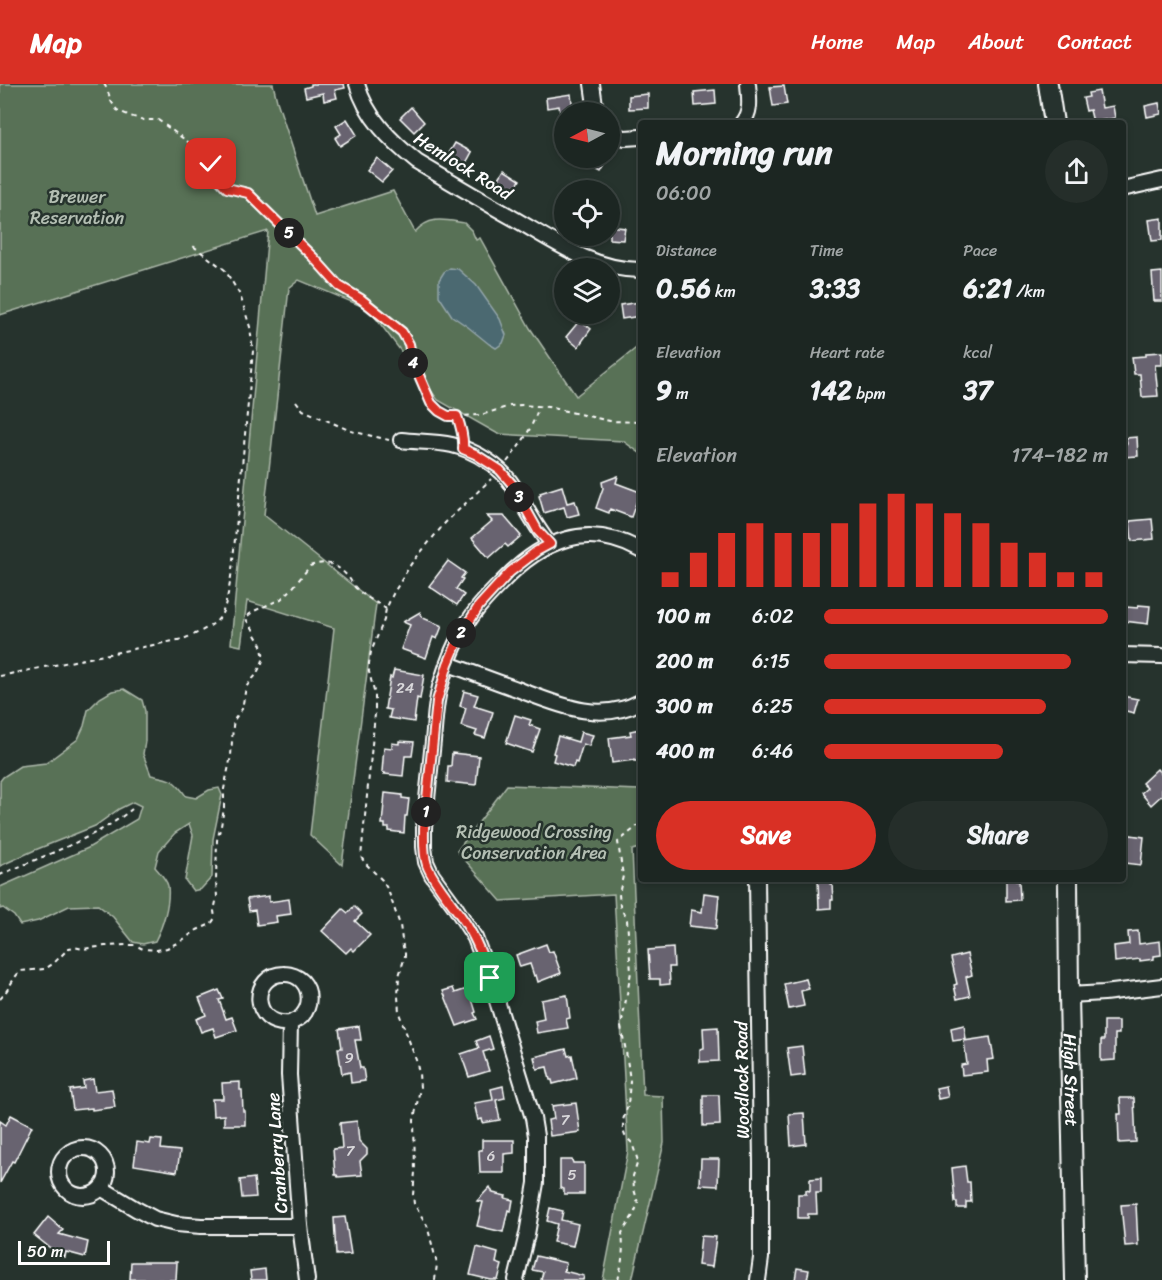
<!DOCTYPE html>
<html lang="en">
<head>
<meta charset="utf-8">
<style>
  :root { --surface:#1c2622; --page:#252e2a; --text:#f1f3f6; --muted:#a0a5a5; --line:#3a4340; --accent:#d93025 }
  body { margin:0; font-family:Sriracha,sans-serif; background:var(--page); color:var(--text); height:100vh; display:flex; flex-direction:column; font-size:22px; white-space:nowrap }
  * { box-sizing:border-box; margin:0 }
  p { font-size:20px; color:var(--muted) }
  .icon { flex:none; width:33px; height:33px; fill:none; stroke:currentColor; stroke-width:2; stroke-linecap:round; stroke-linejoin:round }
  .map { position:relative; flex:1; overflow:hidden }
  .drawer { position:absolute; left:638px; top:36px; width:488px; height:762px; display:flex; flex-direction:column; background:var(--surface); border-radius:6px; box-shadow:0 3px 9px #0003,0 0 0 2px var(--line) }
  .drawer>* { flex:none }
  .needle { width:39px; rotate:263deg }
  .fabs { position:absolute; left:554px; top:18px; display:grid; gap:12px }
  .fabs a { display:grid; place-items:center; width:66px; height:66px; border-radius:50%; background:var(--surface); box-shadow:0 3px 9px #0003,0 0 0 2px var(--line); font-size:30px }
  .scale { position:absolute; left:18px; bottom:15px; width:92px; box-sizing:border-box; padding-left:6px; border:3px solid #fff; border-top:0; font-size:16px; line-height:21px; white-space:nowrap; color:#fff; -webkit-text-stroke:4px #26332d; paint-order:stroke }
  .pin { position:absolute; display:grid; place-items:center; width:51px; height:51px; color:#fff; margin:-26px; border-radius:12px; box-shadow:0 3px 9px #0006 }
  .km { position:absolute; width:30px; height:30px; margin:-15px; border-radius:50%; background:#222; color:#fff; font-size:16px; line-height:30px; text-align:center }
  .round { display:grid; place-items:center; flex:none; width:63px; height:63px; border-radius:32px; background:var(--page) }
  .head { display:flex; align-items:center; justify-content:space-between; height:102px; padding:0 18px }
  h1 { font-size:33px; font-weight:700; line-height:45px }
  .metrics { display:grid; grid-template-columns:repeat(3,1fr); gap:9px; height:102px; padding:6px 18px }
  .metrics div { display:grid; align-content:center }
  .metrics b { font-size:26px; font-weight:700 }
  .metrics small { font-size:16px; font-weight:400 }
  .metrics p { font-size:16px }
  .chart { height:168px; padding:12px 18px }
  .chart p { display:flex; justify-content:space-between }
  .chart svg { width:100%; height:108px; margin-top:6px; stroke:var(--accent); stroke-width:6 }
  .button { display:flex; gap:12px; margin-top:auto; padding:12px 18px }
  .button a { flex:1; height:69px; border-radius:36px; background:var(--accent); color:#fff; font-size:24px; font-weight:700; line-height:69px; text-align:center }
  .button a+a { background:var(--page); color:var(--text) }
  ul { padding:0 18px; list-style:none; font-size:20px }
  li { display:grid; grid-template-columns:96px 72px 1fr; align-items:center; height:45px }
  li i { height:15px; border-radius:8px; background:var(--accent) }
  header { display:flex; align-items:center; gap:36px; box-sizing:border-box; height:84px; padding:0 30px; background:var(--accent); color:#fff }
  header strong { font-size:28px }
  nav { display:flex; gap:33px; margin-inline-start:auto; font-size:21px }
  .map>svg:first-child { display:block }
</style>
</head>
<body>
<header>
<strong>Map</strong>
<nav><a>Home</a><a>Map</a><a>About</a><a>Contact</a></nav>
</header>
<div class="map">
<svg width="1162" height="1196" viewBox="0 0 1162 1196">
  <rect width="100%" height="100%" fill="#26332d"/>
  <filter id="ink" filterUnits="userSpaceOnUse"><feTurbulence type="fractalNoise" baseFrequency=".0167" numOctaves="2"/><feDisplacementMap in="SourceGraphic" scale="12" xChannelSelector="R" yChannelSelector="G"/><feConvolveMatrix kernelMatrix="1 2 1 2 8 2 1 2 1" color-interpolation-filters="sRGB"/></filter>
  <g filter="url(#ink)">
    <!-- green -->
    <g fill="#597156" stroke="#acb8aa" stroke-width="1.5">
      <path d="M0,0H273L277,17L315,132L393,107L415,148C430,131 445,136 464,139L472,147L476,156L480,154L530,244L576,312L640,261V369L623,357L498,350L438,316L369,225L299,196L289,204L264,431L376,520L342,781L310,751L334,544L247,517L241,562L231,560L268,147L0,231Z"/>
      <path d="M124,605L142,616L145,627V657L143,670L151,691C171,695 174,695 186,712L196,714L209,706L219,704L222,711L213,755L212,793L201,805L193,807L185,796L193,751L189,740L175,749L159,767L155,783C159,788 167,796 168,802C170,820 163,842 155,857L143,860L133,858L113,833L98,821L69,822L38,837L20,841L14,832L3,824L0,825V803L88,764L137,735L141,722L133,718L119,725L95,742L35,766L0,782V697L3,693L20,682L46,679L78,655L84,642L88,626L100,614L112,607Z"/>
      <path d="M507,701L640,706V764L632,766L643,1011L663,1012L664,1059L632,1196H603L628,1067L614,810L501,817L457,767Z"/>
    </g>
    <!-- water -->
    <path fill="#4b6971" stroke="#93a5aa" stroke-width="1.5" d="M450,184L458,185L476,201L500,235L506,251L503,259L496,264L489,260L468,243L452,232L439,212V196L444,188Z"/>
    <!-- building -->
    <g fill="#676470" stroke="#fff" stroke-width="1.5">
      <path d="M311,0H344L345,4L335,6L337,14L324,17L323,9L306,13L304,4L311,2Z"/>
      <path d="M784,2L787,20L773,22L770,3Z"/>
      <path d="M715,6L716,20L695,22L694,8Z"/>
      <path d="M1099,7L1102,24L1113,22L1115,34L1093,38L1090,26L1086,27L1083,14L1089,13L1088,9Z"/>
      <path d="M571,10L573,28H560L559,22L547,24L546,14Z"/>
      <path d="M648,10V24L629,25V12Z"/>
      <path d="M1159,19L1161,30L1147,33L1145,22Z"/>
      <path d="M411,23L424,38L414,48L400,34Z"/>
      <path d="M347,35L357,51L340,62L335,54L341,50L336,42Z"/>
      <path d="M455,59L472,68L465,81L448,71Z"/>
      <path d="M377,74L392,87L382,98L367,86Z"/>
      <path d="M575,74H609L601,88Z"/>
      <path d="M504,86L520,96L513,109L496,99Z"/>
      <path d="M1162,134V156L1152,157L1149,136Z"/>
      <path d="M609,142L625,144L623,156L609,155Z"/>
      <path d="M1162,188V217H1154L1152,189Z"/>
      <path d="M640,218V232L622,235L620,221Z"/>
      <path d="M580,236L591,245L578,263L566,253Z"/>
      <path d="M1162,268V281H1155L1158,312L1142,313L1140,290H1134L1132,273L1146,272V269Z"/>
      <path d="M1137,353L1138,372L1122,373V361L1127,360L1126,354Z"/>
      <path d="M618,392L616,399L640,408L631,433L610,425L609,429L596,424L603,404L602,398Z"/>
      <path d="M562,402L567,419L575,417L579,430L567,433L564,423L544,429L539,412L541,411L540,409Z"/>
      <path d="M487,432H504L521,452L508,463L505,460L489,474L472,454L492,437Z"/>
      <path d="M1152,435L1154,455L1132,457L1130,437Z"/>
      <path d="M448,477L465,489L461,494L463,495L456,505L464,511L457,521L429,502Z"/>
      <path d="M1138,521L1150,522L1148,540L1124,537L1126,523L1138,524Z"/>
      <path d="M420,528L423,534L442,542L437,555L433,553L426,574L401,565L410,541L403,538Z"/>
      <path d="M394,586L424,591L420,615L417,614L414,638L389,634L391,626L385,625L390,593L392,594Z"/>
      <path d="M464,607L478,611L474,622L493,628L485,654L475,651L477,647L461,642L466,624L460,622Z"/>
      <path d="M1122,612L1138,615L1134,629L1122,626Z"/>
      <path d="M515,631L531,636L529,641L540,645L532,668L506,659Z"/>
      <path d="M640,645V677H634V676L612,679L609,654L631,651L630,647Z"/>
      <path d="M581,648L593,651L589,662L583,660L577,679L575,678L573,683L553,677L555,670L553,669L558,652L578,658Z"/>
      <path d="M399,657L414,658L412,672H405L403,692L384,690L385,689L382,688L384,663L392,664V659L399,660Z"/>
      <path d="M452,669L479,672L476,701L447,698L448,682H451Z"/>
      <path d="M1157,685L1162,691V711L1151,721L1141,709L1147,704L1142,699Z"/>
      <path d="M385,709L402,711V714L409,715L407,732H405L404,749L389,747V744H385V740H382Z"/>
      <path d="M1124,750L1144,753L1141,781L1125,779L1127,765L1122,764Z"/>
      <path d="M818,795H830V800H832L833,816H831V824L819,825Z"/>
      <path d="M1006,795H1016V797H1019L1020,816L1006,817Z"/>
      <path d="M704,809L719,811L716,845L689,842L691,826L702,828Z"/>
      <path d="M269,812V818L289,815L291,830L276,832L277,838L257,841L255,826L249,827L247,815Z"/>
      <path d="M354,822L362,830L355,837L370,851L354,867L351,864L346,869L322,847L343,825L348,829Z"/>
      <path d="M1138,847L1139,860L1160,857L1161,871L1154,872V875L1140,877V875L1115,878L1114,862L1129,860L1128,848Z"/>
      <path d="M546,860L549,868L553,867L561,889L538,898L536,891L534,892L530,880L520,883L516,871Z"/>
      <path d="M673,864L674,883H669L670,900L660,901V895H650L648,866Z"/>
      <path d="M967,870L972,891L966,893L970,912L957,915L954,901L957,900L951,874Z"/>
      <path d="M806,895L809,905L801,907L804,922L789,925L784,900Z"/>
      <path d="M453,904L455,909L470,904L474,915H472L476,928L474,929L477,935L457,942L443,907Z"/>
      <path d="M219,906L223,915L219,916L226,935L232,933L237,946L216,953L213,944L201,948L196,935L206,931L199,914Z"/>
      <path d="M567,911L570,934L566,935L568,944L537,949L535,937L544,935L541,916Z"/>
      <path d="M1104,937H1119V950H1115V976L1101,977V956H1104Z"/>
      <path d="M964,941L966,955L953,957L951,944Z"/>
      <path d="M359,942L361,956H355L360,984H363L365,997L351,999L350,988L342,990L338,964H342L339,945Z"/>
      <path d="M718,943L719,977L700,978V965L704,964L703,944Z"/>
      <path d="M489,952L493,965L483,968L489,987L469,993L461,970L479,964L476,957Z"/>
      <path d="M990,953L994,975L987,976L988,988L962,991L961,981L967,980L964,957Z"/>
      <path d="M802,962L805,991L791,993L787,964Z"/>
      <path d="M566,965L568,972L572,971L577,994L553,1000L552,996H550L547,983L537,985L534,973Z"/>
      <path d="M93,995L95,1007L112,1005L115,1023L92,1026V1024L73,1026L70,1006L84,1004L83,997Z"/>
      <path d="M240,998V1006H242L243,1027H245V1041H224V1031L213,1032L212,1015H223L222,999Z"/>
      <path d="M503,1002L505,1014L496,1016L500,1036L483,1039L482,1035L478,1036L474,1019L493,1016L491,1005Z"/>
      <path d="M946,1002L948,1013L938,1015L936,1004Z"/>
      <path d="M703,1011H719L720,1041L703,1042Z"/>
      <path d="M1120,1014H1134L1136,1058L1119,1059L1118,1030H1121Z"/>
      <path d="M576,1019L580,1048L550,1052L548,1036L554,1035L552,1022Z"/>
      <path d="M804,1029L806,1060L791,1062L789,1030Z"/>
      <path d="M11,1031L32,1042L14,1078L12,1077L0,1099V1037L6,1041Z"/>
      <path d="M357,1037L359,1057L367,1065V1070L360,1077L362,1091L338,1093L337,1091H335L333,1065L342,1064L340,1039Z"/>
      <path d="M151,1055L162,1056L161,1065L180,1067L177,1088L134,1081L137,1058L150,1060Z"/>
      <path d="M482,1056H514V1069L504,1070V1089H480L479,1066H482Z"/>
      <path d="M701,1075H719L718,1102L700,1101Z"/>
      <path d="M560,1076H572L573,1079H584V1110H564V1105L560,1104Z"/>
      <path d="M965,1082L967,1098H970L971,1118H966V1124H957V1118H955L952,1084Z"/>
      <path d="M254,1094L256,1113L242,1114L240,1096Z"/>
      <path d="M821,1094V1109H816L817,1130H808V1134H798V1110H806V1106L810,1107V1095Z"/>
      <path d="M490,1103L493,1109L506,1112L505,1114L513,1116L511,1127L508,1126L503,1148L477,1142L483,1118L477,1117Z"/>
      <path d="M1136,1120L1138,1161L1125,1162L1121,1121Z"/>
      <path d="M550,1124L563,1127L561,1136L578,1140L573,1162L553,1158L557,1140L547,1137Z"/>
      <path d="M48,1133L63,1146L59,1150L88,1158L85,1173L66,1168L65,1173L59,1171L34,1151Z"/>
      <path d="M345,1133L351,1170L336,1171L334,1134Z"/>
      <path d="M701,1152L716,1153L712,1183L698,1181Z"/>
      <path d="M477,1163L498,1169L496,1179L502,1181L498,1196H491L470,1191Z"/>
      <path d="M536,1172L566,1179L564,1187L584,1192L583,1196H541L543,1188L532,1186Z"/>
      <path d="M131,1178H177L176,1196L130,1195Z"/>
      <path d="M797,1184L809,1186L807,1196H795Z"/>
      <path d="M265,1185L266,1196H251L250,1187Z"/>
    </g>
    <g fill="none" stroke-linecap="round" stroke-linejoin="round">
      <defs>
        <g id="minor">
          <path d="M357,0C366,33 391,57 417,78C449,97 481,116 513,134C553,157 593,186 640,186"/>
          <path d="M592,0L596,28"/>
          <path d="M742,39C752,27 749,14 748,0"/>
          <path d="M609,50L625,54L640,53"/>
          <path d="M1122,105L1162,96"/>
          <path d="M401,356C417,358 435,357 452,361C474,366 501,382 513,402C525,422 535,442 550,461"/>
          <path d="M1122,571L1162,572"/>
          <path d="M448,580C471,588 494,597 517,605C557,620 599,640 640,618"/>
          <path d="M757,795L761,1078V1174L758,1196"/>
          <path d="M1069,911L1104,909L1162,902"/>
          <path d="M290,939C294,937 299,935 302,932C311,922 311,907 302,897C298,893 291,890 285,890C250,889 250,943 290,939L289,991L300,1142L307,1196"/>
          <circle cx="83" cy="1088" r="24"/>
          <path d="M101,1104L136,1125L155,1135L176,1140L201,1142H300"/>
          <path d="M516,1196L527,1150L536,1099V1052L533,1034L490,894L475,854L454,821L432,791L426,778L424,763V744C427,715 430,686 433,657C435,639 435,620 440,603C445,586 451,567 460,552C470,531 486,514 502,498C542,456 586,437 640,466"/>
        </g>
        <g id="major">
          <path d="M1048,0L1054,39"/>
          <path id="s1" d="M1068,795L1069,911L1075,1196"/>
        </g>
      </defs>
      <!-- minor casing -->
      <use href="#minor" stroke="#fff" stroke-width="18"/>
      <!-- major casing -->
      <use href="#major" stroke="#fff" stroke-width="22"/>
      <!-- path -->
      <g stroke="#fff" stroke-width="2" stroke-dasharray="4.5 4.5" stroke-linecap="butt">
        <path d="M104,0L107,5L111,17L117,26L130,32L144,36H158L199,66L211,80L215,91L227,104L248,109L313,173L339,202L361,215L402,248L409,260L412,275L418,292L431,319L439,327L448,332H457"/>
        <path d="M296,317L303,326L351,347L389,356"/>
        <path d="M462,350L457,332L481,331L510,322L522,321L548,323L610,337L640,338"/>
        <path d="M507,378C522,359 532,345 539,322"/>
        <path d="M0,592L183,555C194,551 214,542 220,533C227,522 230,499 232,486L253,267L250,243L240,211L225,186L193,162"/>
        <path d="M0,791C42,772 97,754 132,725"/>
        <path d="M0,915C8,907 12,896 20,887L45,885L54,879L69,864L74,863L83,865L105,862L126,861H135L143,865L157,866L167,864L181,857L197,846L211,840L215,834L214,827L217,813L216,797L217,756L221,742L224,724V705L231,672L233,642L234,636L242,625L246,603L256,591L262,579L264,573L261,561L254,549L253,545L247,537L246,533L254,527L281,515L291,506L310,482C328,476 337,480 349,494C352,498 354,503 358,506C366,514 377,518 386,525"/>
        <path d="M435,1196L437,1180L427,1141L414,1120L413,1111L415,1088L414,1036L420,1004L419,989L416,976L399,929L398,912L399,892L405,872V868L403,863L400,841L388,806L382,796L365,779L361,773L375,630V611L369,588V579L371,568L384,536L386,525L393,510L411,480L445,439L491,395"/>
        <path d="M618,1196C622,1180 624,1166 622,1149L634,1130L638,1119L634,1105L633,1092L638,1077L632,1059L625,1052L623,1046V1036L628,1021L630,997L626,967L621,943L631,888L627,836L620,822L619,810L623,792L618,758L640,740"/>
      </g>
      <!-- minor -->
      <use href="#minor" stroke="#26332d" stroke-width="14"/>
      <!-- major -->
      <use href="#major" stroke="#26332d" stroke-width="18"/>
    </g>
  </g>
  <g fill="none" stroke-linecap="round" stroke-linejoin="round" filter="url(#ink)">
    <defs>
      <path id="route" d="M211,80L215,91L227,104L248,109L313,173L339,202L361,215L402,248L409,260L412,275L431,319L439,327L448,332H457C461,343 464,354 463,365L475,370L500,386L512,400L538,447L550,460L537,467L510,488L479,522L460,552L448,580L437,617L424,744C424,756 423,769 427,781C434,800 457,824 468,843C478,859 484,876 490,894"/>
    </defs>
    <!-- route casing -->
    <use href="#route" stroke="#fff" stroke-width="12"/>
    <!-- route -->
    <use href="#route" stroke="#d93025" stroke-width="8"/>
  </g>
  <g text-anchor="middle" stroke-width="5" stroke-linejoin="round" paint-order="stroke">
    <!-- number labels -->
    <g font-size="15" fill="#d9d8db">
      <text x="405" y="609">24</text>
      <text x="349" y="979">9</text>
      <text x="565" y="1041">7</text>
      <text x="350" y="1072">7</text>
      <text x="491" y="1077">6</text>
      <text x="572" y="1096">5</text>
    </g>
    <!-- street labels -->
    <g font-size="18" fill="#fff" stroke="#26332d">
      <text transform="translate(463 82) rotate(32)" y="6">Hemlock Road</text>
      <text transform="translate(742 996) rotate(-91)" y="6">Woodlock Road</text>
      <text dy="6" stroke="none"><textPath href="#s1" startOffset="201">High Street</textPath></text>
      <text transform="translate(277 1069) rotate(-94)" y="6">Cranberry Lane</text>
    </g>
    <!-- park labels -->
    <g font-size="18" fill="#b4bfb3" stroke="#26332d">
      <text x="77" y="119">Brewer<tspan x="77" dy="21">Reservation</tspan></text>
      <text x="534" y="754">Ridgewood Crossing<tspan x="534" dy="21">Conservation Area</tspan></text>
    </g>
  </g>
</svg>
<div class="fabs">
<a><svg class="needle" viewBox="-14 -14 28 28"><path d="M0-13l5 13h-10z" fill="#e53935"/><path d="M0 13l5-13h-10z" fill="#a0a5a5"/></svg></a>
<a><svg class="icon" aria-label="locate" viewBox="0 0 24 24"><circle cx="12" cy="12" r="6"/><path d="M12 2v4M12 18v4M2 12h4M18 12h4"/></svg></a>
<a><svg class="icon" aria-label="layers" viewBox="0 0 24 24"><path d="M12 4l9 5-9 5-9-5zM3 14l9 5 9-5"/></svg></a>
</div>
<div class="scale">50 m</div>
<div class="pin" style="left:490px;top:894px;background:#1e9e55"><svg class="icon" aria-label="arrive" viewBox="0 0 24 24"><path d="M6 21V4h12l-3 4 3 4H6"/></svg></div>
<div class="pin" style="left:211px;top:80px;background:#d93025"><svg class="icon" aria-label="check" viewBox="0 0 24 24"><path d="M5 12l5 5 9-10"/></svg></div>
<b class="km" style="left:426px;top:728px">1</b>
<b class="km" style="left:461px;top:549px">2</b>
<b class="km" style="left:519px;top:413px">3</b>
<b class="km" style="left:413px;top:279px">4</b>
<b class="km" style="left:289px;top:149px">5</b>
<section class="drawer">
<div class="head"><div><h1>Morning run</h1><p>06:00</p></div><a class="round"><svg class="icon" aria-label="share" viewBox="0 0 24 24"><path d="M12 15V3M7 8l5-5 5 5M5 13v7h14v-7"/></svg></a></div>
<div class="metrics">
<div><p>Distance</p><b>0.56<small> km</small></b></div>
<div><p>Time</p><b>3:33</b></div>
<div><p>Pace</p><b>6:21<small> /km</small></b></div>
</div>
<div class="metrics">
<div><p>Elevation</p><b>9<small> m</small></b></div>
<div><p>Heart rate</p><b>142<small> bpm</small></b></div>
<div><p>kcal</p><b>37</b></div>
</div>
<div class="chart"><p><span>Elevation</span>174–182 m</p>
<svg viewBox="0 0 160 44" preserveAspectRatio="none"><path d="M5 44V38M15 44V30M25 44V22M35 44V18M45 44V22M55 44V22M65 44V18M75 44V10M85 44V6M95 44V10M105 44V14M115 44V18M125 44V26M135 44V30M145 44V38M155 44V38"/></svg>
</div>
<ul>
<li><b>100 m</b>6:02<i style="width:100%"></i></li>
<li><b>200 m</b>6:15<i style="width:87%"></i></li>
<li><b>300 m</b>6:25<i style="width:78%"></i></li>
<li><b>400 m</b>6:46<i style="width:63%"></i></li>
</ul>
<div class="button"><a>Save</a><a>Share</a></div>
</section>
</div>
</body>
</html>
